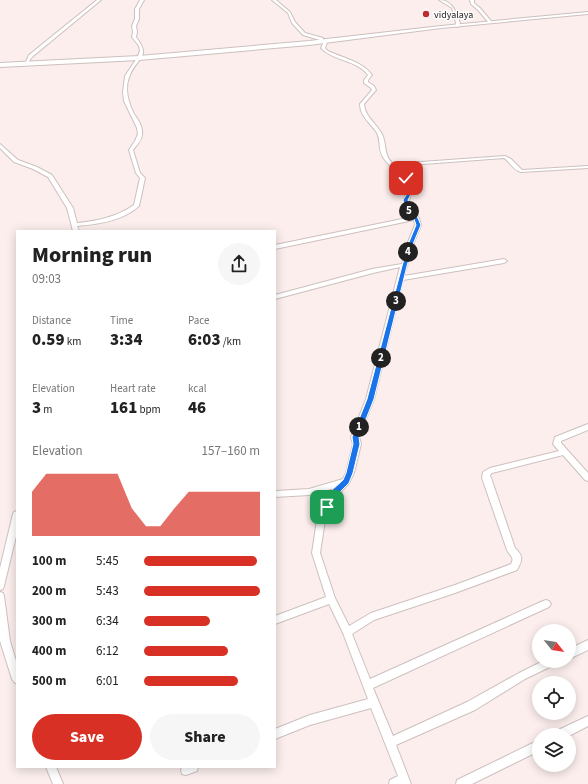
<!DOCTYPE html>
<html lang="en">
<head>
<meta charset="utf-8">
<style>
  :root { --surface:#fff; --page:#f6f6f6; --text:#222; --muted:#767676; --accent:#d93025 }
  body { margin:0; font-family:"Source Sans 3",sans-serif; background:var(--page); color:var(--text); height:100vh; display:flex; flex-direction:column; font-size:15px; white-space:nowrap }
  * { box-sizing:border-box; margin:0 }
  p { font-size:13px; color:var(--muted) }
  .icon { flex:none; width:22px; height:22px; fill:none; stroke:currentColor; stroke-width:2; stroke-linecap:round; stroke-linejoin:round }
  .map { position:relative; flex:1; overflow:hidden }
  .side { position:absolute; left:16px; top:230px; width:260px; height:538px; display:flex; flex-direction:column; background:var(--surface); border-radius:0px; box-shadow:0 2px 10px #0003 }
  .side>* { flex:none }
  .needle { width:26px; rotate:120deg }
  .tools { position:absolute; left:532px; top:624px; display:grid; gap:8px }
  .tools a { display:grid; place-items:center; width:44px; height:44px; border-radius:50%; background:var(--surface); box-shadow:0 2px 10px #0003; font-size:20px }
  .pin { position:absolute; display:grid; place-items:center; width:34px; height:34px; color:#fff; margin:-17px; border-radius:8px; box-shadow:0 2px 6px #0006 }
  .km { position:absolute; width:20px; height:20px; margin:-10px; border-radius:50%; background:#222; color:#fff; font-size:11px; line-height:20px; text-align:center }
  .round { display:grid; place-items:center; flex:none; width:42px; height:42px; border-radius:21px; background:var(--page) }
  .head { display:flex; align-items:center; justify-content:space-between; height:68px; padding:0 16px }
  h1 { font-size:22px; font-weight:800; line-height:30px }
  .stats { display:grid; grid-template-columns:repeat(3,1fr); gap:6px; height:68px; padding:4px 16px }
  .stats div { display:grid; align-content:center }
  .stats b { font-size:17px; font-weight:800 }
  .stats small { font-size:11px; font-weight:400 }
  .stats p { font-size:11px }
  .chart { height:112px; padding:8px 16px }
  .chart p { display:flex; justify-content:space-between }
  .chart svg { width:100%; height:72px; margin-top:4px; fill:var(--accent); opacity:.7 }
  .button { display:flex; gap:8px; margin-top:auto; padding:8px 16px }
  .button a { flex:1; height:46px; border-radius:24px; background:var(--accent); color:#fff; font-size:16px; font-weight:800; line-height:46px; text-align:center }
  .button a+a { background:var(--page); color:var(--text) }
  ul { padding:0 16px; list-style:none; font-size:13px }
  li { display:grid; grid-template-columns:64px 48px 1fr; align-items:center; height:30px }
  li i { height:10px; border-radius:5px; background:var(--accent) }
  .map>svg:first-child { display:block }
</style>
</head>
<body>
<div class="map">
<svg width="588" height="784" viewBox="0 0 588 784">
  <rect width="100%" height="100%" fill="#fbeeec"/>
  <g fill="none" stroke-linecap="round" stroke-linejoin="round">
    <defs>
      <g id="street">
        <path d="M97,0H101L32,57L27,64H25L29,55Z"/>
        <path d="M140,0H144L139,9V19L136,26L137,32L136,37C152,58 137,57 130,75C124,87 128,102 134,114C138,120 143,126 142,134C142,140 137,145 133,150L140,173L145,178L139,206C122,221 99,224 77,226L79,231H73L67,208L48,177L33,169L14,162L0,148V144L18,160L37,167L52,175L73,208L77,223C98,221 116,217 134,205L140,178L136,173L129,150L135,141L138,134L137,128L124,101L123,92L125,76L137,58L140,51L139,46L132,37L133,32L132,26L135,19V9Z"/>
        <path d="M272,0H276L290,12L295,22L305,33L323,38V42H321L320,40L303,35L292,23L288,13Z"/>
        <path d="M439,0C453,0 456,13 460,23L458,27L455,26L456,23L452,8Z"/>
        <path d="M470,0H474V3L480,8L491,21V23H489L478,10L471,4Z"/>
        <path d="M325,39L328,40L325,48L328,51C343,58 363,62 372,75L368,80V82L374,86L376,90L364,104C365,117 376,123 382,134C387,145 383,154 393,164L505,156L511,159L522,170L588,166V168L521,172C513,170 511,163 504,158L396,166L409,181L411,187V193L409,201L411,211L419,218L421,225L414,242L404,276L504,259L507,261L504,263L403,280L374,399L359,437L361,444L354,473L349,483L337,496L325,520L320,553L335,598L349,626L371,613L455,585L511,564C515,557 510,556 507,550L482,478L483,472L490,468L559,451L553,444L555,437L588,424V430L561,441V443L588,473V481L585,480L563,455L492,473L490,475L515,548C523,556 523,559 517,570L455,593L374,620L352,634L370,679L543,601L546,600L549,601L551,604L549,607L373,688L393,736L467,702L519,673L543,661H558L556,664L525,679L475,710L396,745L411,784H389L390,780L398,776L371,708L310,725L275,739V729L310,715L368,699L343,633L329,604L275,624V616L326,597L312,553L317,520L331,492L335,488L309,495L275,497V491L309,489L343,479L346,473L353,444L351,437L366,399L400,267L373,273L275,299V295L372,269L402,264L408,242L415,225L414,220L275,249V245L412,217C395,203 412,195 404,180C398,171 388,166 383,157C378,150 381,141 377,133C371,123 360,117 360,104L372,90L371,88L364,83V80L368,75C357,60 333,61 321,48Z"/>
        <path d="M17,511V532L4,586L3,589L0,590V568L13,514L14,512Z"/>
        <path d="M0,592L3,593L4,596L10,641L17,664V684L14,682L12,679L0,641Z"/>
        <path d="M588,640V650L569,659V649Z"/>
        <path d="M588,716V726L569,736V735H555L556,731Z"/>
        <path d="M539,740V751L472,784H456L457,780Z"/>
        <path d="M46,767H56L63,784H53Z"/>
        <path d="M182,767H198L197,771L186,775L182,774L181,770Z"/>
      </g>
      <path id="secondary" d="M588,12V14L441,28L309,45L139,60L0,67V63L139,56L309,41L441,26Z"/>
    </defs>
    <!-- street casing -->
    <use href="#street" stroke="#cdc0bf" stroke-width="2"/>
    <!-- secondary casing -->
    <use href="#secondary" stroke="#cdc0bf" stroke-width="2"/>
    <!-- street -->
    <use href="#street" fill="#fff" fill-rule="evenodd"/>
    <!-- secondary -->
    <use href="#secondary" fill="#fff" fill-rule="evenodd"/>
  </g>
  <!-- route -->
  <path fill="#1a73e8" stroke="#fff" d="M406,177L408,178L411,194L408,200L412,211L418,218L421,225L414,242L407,266L374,399L359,437L360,444L353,473L349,483L336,496L330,509L327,510L323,507L331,491L343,480L346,473L353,444L352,437L367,399L402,266L409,242L416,225L414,219L407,212L403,200L407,194L404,178Z"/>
  <!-- markers -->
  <circle fill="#bd2e2f" stroke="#fefefe" stroke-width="1.5" cx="426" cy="14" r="4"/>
  <g text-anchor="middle" stroke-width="3" stroke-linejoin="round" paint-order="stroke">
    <!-- far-poi labels -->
    <g font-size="10" fill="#231e1e" stroke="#fefefe" text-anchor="start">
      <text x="434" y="18">vidyalaya</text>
    </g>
  </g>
</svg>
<div class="tools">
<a><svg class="needle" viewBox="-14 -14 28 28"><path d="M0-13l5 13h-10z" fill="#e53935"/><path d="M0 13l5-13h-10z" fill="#767676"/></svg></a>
<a><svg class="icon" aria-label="locate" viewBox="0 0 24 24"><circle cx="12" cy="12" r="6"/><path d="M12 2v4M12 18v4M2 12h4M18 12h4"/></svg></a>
<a><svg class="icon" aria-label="layers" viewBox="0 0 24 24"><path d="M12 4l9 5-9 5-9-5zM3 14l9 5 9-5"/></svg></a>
</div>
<div class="pin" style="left:327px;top:507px;background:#1e9e55"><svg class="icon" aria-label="arrive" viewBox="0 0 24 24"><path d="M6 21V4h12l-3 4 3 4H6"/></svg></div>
<div class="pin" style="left:406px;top:178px;background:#d93025"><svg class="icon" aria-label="check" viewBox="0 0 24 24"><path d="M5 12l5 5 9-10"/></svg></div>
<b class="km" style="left:359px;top:427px">1</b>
<b class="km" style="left:381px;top:358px">2</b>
<b class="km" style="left:396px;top:301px">3</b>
<b class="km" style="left:408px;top:252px">4</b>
<b class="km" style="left:409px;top:211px">5</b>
<section class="side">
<div class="head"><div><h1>Morning run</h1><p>09:03</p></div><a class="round"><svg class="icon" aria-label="share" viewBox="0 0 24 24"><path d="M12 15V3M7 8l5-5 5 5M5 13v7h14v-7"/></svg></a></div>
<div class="stats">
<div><p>Distance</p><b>0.59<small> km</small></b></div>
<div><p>Time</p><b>3:34</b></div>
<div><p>Pace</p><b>6:03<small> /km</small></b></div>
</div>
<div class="stats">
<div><p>Elevation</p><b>3<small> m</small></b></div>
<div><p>Heart rate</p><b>161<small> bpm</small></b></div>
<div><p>kcal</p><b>46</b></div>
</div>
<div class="chart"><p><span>Elevation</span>157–160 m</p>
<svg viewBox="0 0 160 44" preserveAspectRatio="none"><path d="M0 44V17L10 6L20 6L30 6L40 6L50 6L60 6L70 27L80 38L90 38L100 27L110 17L120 17L130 17L140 17L150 17L160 17V44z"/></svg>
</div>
<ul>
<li><b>100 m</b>5:45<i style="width:97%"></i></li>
<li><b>200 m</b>5:43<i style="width:100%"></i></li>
<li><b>300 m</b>6:34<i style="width:57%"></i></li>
<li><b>400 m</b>6:12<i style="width:72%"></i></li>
<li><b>500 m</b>6:01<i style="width:81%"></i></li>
</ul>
<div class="button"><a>Save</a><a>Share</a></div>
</section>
</div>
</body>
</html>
